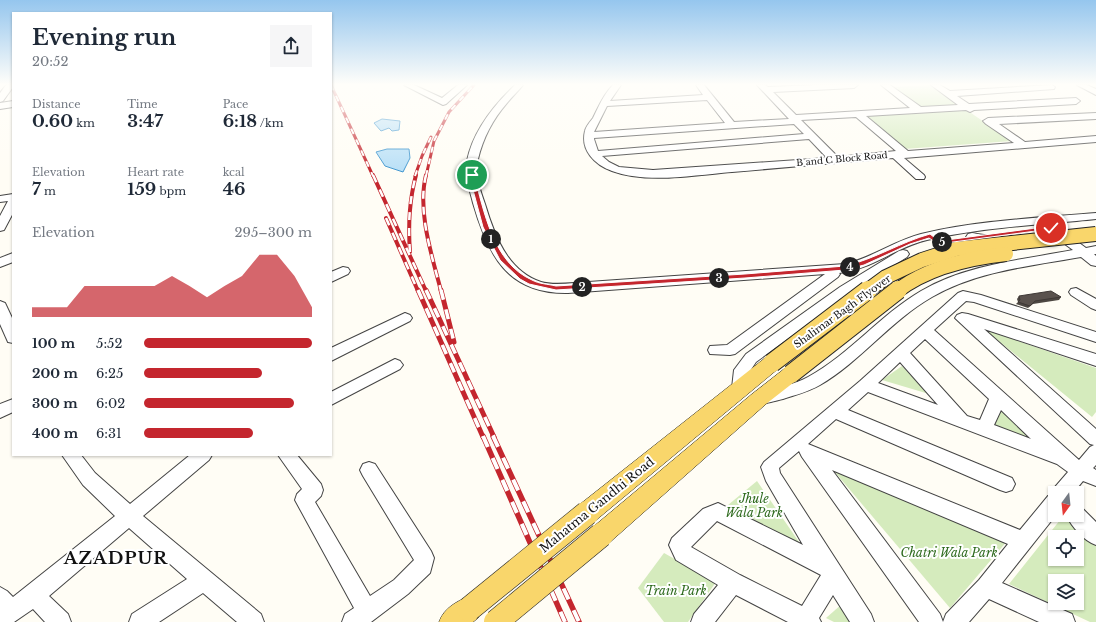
<!DOCTYPE html>
<html lang="en">
<head>
<meta charset="utf-8">
<style>
  :root { --surface:#fff; --page:#f6f6f7; --text:#1f2937; --muted:#747a83; --accent:#c4262e }
  body { margin:0; font-family:"Libre Baskerville",serif; background:var(--page); color:var(--text); height:100vh; display:flex; flex-direction:column; font-size:15px; white-space:nowrap }
  * { box-sizing:border-box; margin:0 }
  p { font-size:13px; color:var(--muted) }
  .icon { flex:none; width:22px; height:22px; fill:none; stroke:currentColor; stroke-width:2; stroke-linecap:round; stroke-linejoin:round }
  .map { position:relative; flex:1; overflow:hidden }
  .details { position:absolute; left:12px; top:12px; width:320px; height:444px; display:flex; flex-direction:column; background:var(--surface); border-radius:0px; box-shadow:0 1px 3px #0004 }
  .details>* { flex:none }
  .needle { width:26px; rotate:195deg }
  .fabs { position:absolute; left:1048px; top:486px; display:grid; gap:8px }
  .fabs a { display:grid; place-items:center; width:36px; height:36px; border-radius:0px; background:var(--surface); box-shadow:0 1px 3px #0004; font-size:20px }
  .pin { position:absolute; display:grid; place-items:center; width:34px; height:34px; color:#fff; margin:-17px; border:2px solid #fff; border-radius:50%; box-shadow:0 1px 4px #0007 }
  .km { position:absolute; width:20px; height:20px; margin:-10px; border-radius:50%; background:#222; color:#fff; font-size:11px; line-height:20px; text-align:center }
  .round { display:grid; place-items:center; flex:none; width:42px; height:42px; border-radius:0px; background:var(--page) }
  .summary { display:flex; align-items:center; justify-content:space-between; height:68px; padding:0 20px }
  h1 { font-size:22px; font-weight:700; line-height:30px }
  .stats { display:grid; grid-template-columns:repeat(3,1fr); gap:6px; height:68px; padding:4px 20px }
  .stats div { display:grid; align-content:center }
  .stats b { font-size:17px; font-weight:700 }
  .stats small { font-size:11px; font-weight:400 }
  .stats p { font-size:11px }
  .chart { height:112px; padding:8px 20px }
  .chart p { display:flex; justify-content:space-between }
  .chart svg { width:100%; height:72px; margin-top:4px; fill:var(--accent); opacity:.7 }
  ul { padding:0 20px; list-style:none; font-size:13px }
  li { display:grid; grid-template-columns:64px 48px 1fr; align-items:center; height:30px }
  li i { height:10px; border-radius:5px; background:var(--accent) }
  .map>svg:first-child { display:block }
</style>
</head>
<body>
<div class="map">
<svg width="1096" height="622" viewBox="0 0 1096 622">
  <rect width="100%" height="100%" fill="#fffdf5"/>
  <!-- green -->
  <g fill="#d5ebbd" fill-rule="evenodd">
    <path d="M930,85L1012,141L904,149L867,116L928,113L894,87Z"/>
    <path d="M984,329L1096,368V412L1092,417Z"/>
    <path d="M902,366L929,394L882,380Z"/>
    <path d="M1003,408L1044,444L989,424Z"/>
    <path d="M828,464L1008,540L950,608Z"/>
    <path d="M757,481L808,555L722,510Z"/>
    <path d="M1064,515H1068L1096,545V622H1090L1009,584ZM1055,537H1077V559H1055ZM1055,581H1077V603H1055Z"/>
    <path d="M664,553L716,582L688,622H664L638,588Z"/>
    <path d="M842,604L854,622H834L826,618Z"/>
  </g>
  <!-- water -->
  <g fill="#b9e0f7" stroke="#3f96cf">
    <path d="M382,119L400,121L399,130L392,131L389,128L381,131L374,123Z"/>
    <path d="M387,149H409L410,158L403,172L385,166L376,152Z"/>
  </g>
  <g fill="none" stroke-linecap="round" stroke-linejoin="round">
    <defs>
      <g id="minor">
        <path d="M6,85H13V87L3,101L0,102V93Z"/>
        <path d="M404,85H414L442,98L458,85H467L446,104L443,105Z"/>
        <path d="M515,85H523C518,91 512,97 507,103C493,119 483,138 478,159C474,175 480,189 485,204C494,234 507,271 541,282C551,285 563,284 574,283L845,264C872,258 894,241 921,234C978,220 1038,218 1096,213V219C1040,225 982,227 927,240C896,247 871,270 839,273L840,274L838,277L735,354L730,355L710,354L708,350L710,346L727,345L825,274L568,293C507,294 488,255 473,203C470,190 464,176 467,161C473,131 493,106 515,85Z"/>
        <path d="M613,85H621L610,101L703,95L696,85H704L734,122L789,119L757,85H765L768,87L816,85H858L854,88L773,92L796,115L910,108L881,85H890L921,107L958,105L931,85H940L950,91L1052,85L1055,87L1054,89L957,96L969,104L1076,98L1080,101L1076,104L974,110L970,112L966,110L866,116L908,151L1014,143L986,124L983,121L988,118L1096,113V119L999,124L1025,142L1096,136V142L904,158L924,175L925,177L924,179H916L893,158C839,163 786,167 732,172C695,175 647,184 612,171C595,165 580,150 585,131C586,126 590,122 593,118C599,106 603,95 613,85ZM707,100L725,123L594,132L607,106ZM856,117L896,151L838,157L801,120ZM794,124L804,134L598,151L594,139V138ZM809,139L827,158L653,170L619,167L609,162L602,156Z"/>
        <path d="M1077,85H1087L1096,89V95Z"/>
        <path d="M13,101V107L0,109V103Z"/>
        <path d="M13,194V213L4,230L0,231V216L8,201L0,202V196Z"/>
        <path d="M1051,224L1055,225L1086,248L1096,246V254H1094L1096,256V266L1091,265L1081,257C1030,266 977,271 932,297C890,321 861,361 820,385C808,392 795,395 783,399C774,401 765,405 756,402L754,398L756,394C774,388 792,386 808,377C850,354 880,315 921,291C967,264 1022,260 1073,250L1047,231L1045,228L1047,225Z"/>
        <path d="M972,233C982,235 1001,236 1008,245L1006,248C1000,249 976,242 968,240L966,237L968,234Z"/>
        <path d="M903,250L907,251L909,254L907,257L850,293L756,362L750,371L748,388L746,392L740,394L734,392L732,388L734,370L746,354L840,287L899,251Z"/>
        <path d="M13,253V262L0,267V258Z"/>
        <path d="M343,267L348,268L350,271L348,274L331,282V272Z"/>
        <path d="M1076,288L1096,299V310L1091,308L1071,295L1069,292L1071,289Z"/>
        <path d="M963,291L981,295L1096,332V342L974,302L966,301L934,330L1079,460L1090,447L1094,445L1090,444L955,318L957,315L962,313L968,314L1096,354V366L984,329L1096,429V465L1093,468L1096,470V486L1083,481L1073,493H1055L1056,515L1002,583L1072,614L1075,622H1039L989,599L969,622H943L946,614L979,580L1008,544L832,470L940,614L943,622H919L802,457L799,451L779,468L780,473L871,614L874,622H850L833,595L819,618L821,622H788L736,595L715,622H691L694,614L718,585L676,560L669,545L672,538L703,509L718,503L803,545L766,481L761,467L764,462L860,381L958,293ZM925,339L989,399L980,420L967,416L910,353ZM900,362L938,405L878,383ZM868,392L1057,464L1068,472L1055,487L1053,494L1048,496L1020,530L808,444L836,419L1000,490L1006,492L1012,490L1015,484L1012,478L848,410ZM1001,410L1031,439L994,425ZM717,521L821,575L802,606L740,575L691,547Z"/>
        <path d="M0,301L5,303L13,320V343L8,342L0,324Z"/>
        <path d="M405,313L410,315L412,318L410,321L331,361V348Z"/>
        <path d="M395,359L400,361L403,365L400,369L331,405V392Z"/>
        <path d="M13,399V412L0,418V404Z"/>
        <path d="M62,455H81L95,473L130,504L190,455H212L209,460L143,516L261,614L264,622H237L203,593L159,622H129L132,614L187,579L129,528L49,596L68,614L71,622H45L33,609L14,622H0V587L7,591L13,597L115,516L83,485Z"/>
        <path d="M278,455H297L321,484L323,490L321,496L315,502L370,596L394,580L414,560L363,476L360,470L363,464L369,462L375,464L431,551L434,558L430,573L408,594L371,622H342L345,614L354,608L295,500L297,494L302,489Z"/>
        <path d="M1077,507L1083,509L1096,522V545C1084,541 1072,527 1066,515H1077Z"/>
      </g>
      <g id="major">
        <path d="M772,356L779,358L781,363L779,368L595,521L587,524L579,521L575,513L579,505L765,358Z"/>
        <path d="M791,367L798,369L800,374L798,379L766,404L609,543L601,546L593,543L589,535L593,527L752,394L784,369Z"/>
        <path d="M469,596L478,600L482,609L478,618L473,622H439C444,608 456,602 469,596Z"/>
      </g>
    </defs>
    <!-- minor casing -->
    <use href="#minor" stroke="#444" stroke-width="2"/>
    <!-- major casing -->
    <use href="#major" stroke="#222" stroke-width="1"/>
    <!-- minor -->
    <use href="#minor" fill="#fff" fill-rule="evenodd"/>
    <!-- major -->
    <use href="#major" fill="#f9d66b" fill-rule="evenodd"/>
    <defs>
      <g id="rail-far3">
        <path d="M331,85L373,176"/>
        <path d="M415,176L422,156L431,137"/>
        <path d="M426,176L434,141L449,112L474,85"/>
      </g>
      <g id="rail-far2">
        <path d="M373,175L426,291"/>
        <path d="M426,175C417,211 432,256 441,291"/>
        <path d="M386,218L418,291"/>
        <path d="M410,252C408,226 409,201 416,175"/>
      </g>
      <g id="rail-far1">
        <path d="M418,290L483,437"/>
        <path d="M426,290L494,437"/>
        <path d="M441,290L454,342"/>
      </g>
      <g id="rail">
        <path d="M483,436L565,622"/>
        <path d="M493,436L579,622"/>
      </g>
    </defs>
    <!-- rail-far3 casing -->
    <use href="#rail-far3" stroke="#c4262e" stroke-width="3"/>
    <!-- rail-far2 casing -->
    <use href="#rail-far2" stroke="#c4262e" stroke-width="4"/>
    <!-- rail-far1 casing -->
    <use href="#rail-far1" stroke="#c4262e" stroke-width="5"/>
    <!-- rail casing -->
    <use href="#rail" stroke="#c4262e" stroke-width="5.5"/>
    <!-- rail-far3 -->
    <use href="#rail-far3" stroke="#fff" stroke-width="2" stroke-dasharray="6" stroke-linecap="butt"/>
    <!-- rail-far2 -->
    <use href="#rail-far2" stroke="#fff" stroke-width="2.5" stroke-dasharray="8" stroke-linecap="butt"/>
    <!-- rail-far1 -->
    <use href="#rail-far1" stroke="#fff" stroke-width="3.5" stroke-dasharray="10" stroke-linecap="butt"/>
    <!-- rail -->
    <use href="#rail" stroke="#fff" stroke-width="4" stroke-dasharray="12" stroke-linecap="butt"/>
    <defs>
      <g id="major-bridge-far2">
        <path d="M867,291L886,277L922,260L956,249L1096,234"/>
        <path d="M897,291C927,268 969,258 1006,254"/>
      </g>
      <g id="major-bridge-far1">
        <path d="M772,363L868,290"/>
        <path d="M791,374L898,290"/>
      </g>
      <g id="major-bridge">
        <path d="M469,609L587,513"/>
        <path d="M496,622L601,535"/>
      </g>
    </defs>
    <!-- major-bridge-far2 casing -->
    <use href="#major-bridge-far2" stroke="#222" stroke-width="16" stroke-linecap="butt"/>
    <!-- major-bridge-far1 casing -->
    <use href="#major-bridge-far1" stroke="#222" stroke-width="20" stroke-linecap="butt"/>
    <!-- major-bridge casing -->
    <use href="#major-bridge" stroke="#222" stroke-width="25" stroke-linecap="butt"/>
    <!-- major-bridge-far2 -->
    <use href="#major-bridge-far2" stroke="#f9d66b" stroke-width="14"/>
    <!-- major-bridge-far1 -->
    <use href="#major-bridge-far1" stroke="#f9d66b" stroke-width="18"/>
    <!-- major-bridge -->
    <use href="#major-bridge" stroke="#f9d66b" stroke-width="24"/>
  </g>
  <!-- wall -->
  <path fill="#4d4742" d="M1019,296L1061,297L1059,300L1033,304L1028,308L1016,304L1018,302L1017,299Z"/>
  <!-- building -->
  <path fill="#5a524d" stroke="#3f3936" d="M1051,291L1061,297L1035,301L1030,306L1018,302L1020,300L1019,296Z"/>
  <!-- sky -->
  <linearGradient id="sky" x2="0" y2="1"><stop stop-color="#95c6ee"/><stop offset="0.49" stop-color="#fffefa"/><stop offset="1" stop-color="#fffefa" stop-opacity="0"/></linearGradient>
  <rect width="1096" height="172" fill="url(#sky)"/>
  <!-- route -->
  <path fill="#c4262e" stroke="#fff" d="M472,174L474,175C484,211 493,263 532,280C539,284 548,284 556,286L745,274L845,266C875,259 901,242 930,234L939,241L1051,226L1054,228L1051,229L938,244L929,238L910,244L864,265L845,270L745,278L556,290L529,284L520,279L500,260L483,227L469,175Z"/>
  <g text-anchor="middle" stroke-width="4" stroke-linejoin="round" paint-order="stroke">
    <!-- far-street labels -->
    <g font-size="9" fill="#111" stroke="#fff">
      <text transform="translate(842 159) rotate(-5)" y="3">B and C Block Road</text>
    </g>
    <!-- street labels -->
    <g font-size="10" fill="#111" stroke="#fff">
      <text transform="translate(842 311) rotate(-36)" y="4">Shalimar Bagh Flyover</text>
    </g>
    <!-- near-park labels -->
    <g font-size="12" font-style="italic" fill="#2f6b1f" stroke="#fff">
      <text x="754" y="503">Jhule<tspan x="754" dy="14">Wala Park</tspan></text>
      <text x="949" y="557">Chatri Wala Park</text>
      <text x="676" y="595">Train Park</text>
    </g>
    <!-- near-street labels -->
    <g font-size="12" fill="#111" stroke="#fff">
      <text transform="translate(597 505) rotate(-39)" y="4">Mahatma Gandhi Road</text>
    </g>
    <!-- near-district labels -->
    <g font-size="17" font-weight="bold" letter-spacing="1" fill="#111" stroke="#fff">
      <text x="116" y="564">AZADPUR</text>
    </g>
  </g>
</svg>
<div class="fabs">
<a><svg class="needle" viewBox="-14 -14 28 28"><path d="M0-13l5 13h-10z" fill="#e53935"/><path d="M0 13l5-13h-10z" fill="#747a83"/></svg></a>
<a><svg class="icon" aria-label="locate" viewBox="0 0 24 24"><circle cx="12" cy="12" r="6"/><path d="M12 2v4M12 18v4M2 12h4M18 12h4"/></svg></a>
<a><svg class="icon" aria-label="layers" viewBox="0 0 24 24"><path d="M12 4l9 5-9 5-9-5zM3 14l9 5 9-5"/></svg></a>
</div>
<div class="pin" style="left:472px;top:175px;background:#1e9e55"><svg class="icon" aria-label="arrive" viewBox="0 0 24 24"><path d="M6 21V4h12l-3 4 3 4H6"/></svg></div>
<div class="pin" style="left:1051px;top:228px;background:#d93025"><svg class="icon" aria-label="check" viewBox="0 0 24 24"><path d="M5 12l5 5 9-10"/></svg></div>
<b class="km" style="left:491px;top:239px">1</b>
<b class="km" style="left:582px;top:287px">2</b>
<b class="km" style="left:719px;top:278px">3</b>
<b class="km" style="left:850px;top:267px">4</b>
<b class="km" style="left:942px;top:242px">5</b>
<section class="details">
<div class="summary"><div><h1>Evening run</h1><p>20:52</p></div><a class="round"><svg class="icon" aria-label="share" viewBox="0 0 24 24"><path d="M12 15V3M7 8l5-5 5 5M5 13v7h14v-7"/></svg></a></div>
<div class="stats">
<div><p>Distance</p><b>0.60<small> km</small></b></div>
<div><p>Time</p><b>3:47</b></div>
<div><p>Pace</p><b>6:18<small> /km</small></b></div>
</div>
<div class="stats">
<div><p>Elevation</p><b>7<small> m</small></b></div>
<div><p>Heart rate</p><b>159<small> bpm</small></b></div>
<div><p>kcal</p><b>46</b></div>
</div>
<div class="chart"><p><span>Elevation</span>295–300 m</p>
<svg viewBox="0 0 160 44" preserveAspectRatio="none"><path d="M0 44V38L10 38L20 38L30 25L40 25L50 25L60 25L70 25L80 19L90 25L100 32L110 25L120 19L130 6L140 6L150 19L160 38V44z"/></svg>
</div>
<ul>
<li><b>100 m</b>5:52<i style="width:100%"></i></li>
<li><b>200 m</b>6:25<i style="width:70%"></i></li>
<li><b>300 m</b>6:02<i style="width:89%"></i></li>
<li><b>400 m</b>6:31<i style="width:65%"></i></li>
</ul>
</section>
</div>
</body>
</html>
